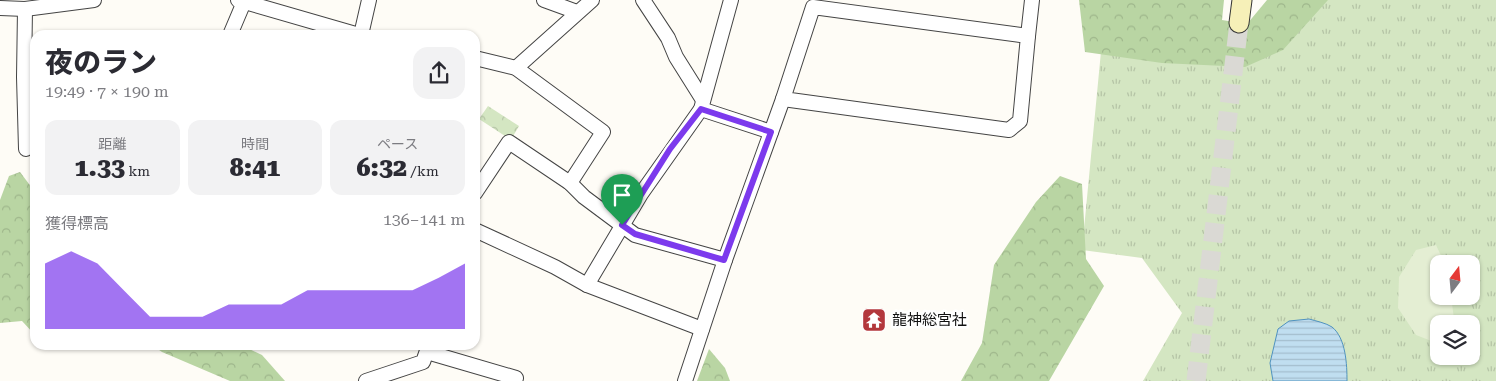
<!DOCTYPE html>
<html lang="ja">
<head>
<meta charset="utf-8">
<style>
  :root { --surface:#fff; --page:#f2f2f3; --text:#2b2b33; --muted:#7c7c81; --accent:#7c3aed }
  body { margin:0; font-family:"Roboto Serif","Noto Sans JP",serif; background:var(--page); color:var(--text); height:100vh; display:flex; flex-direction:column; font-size:19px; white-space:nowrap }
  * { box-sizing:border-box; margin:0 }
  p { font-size:16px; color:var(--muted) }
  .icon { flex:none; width:28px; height:28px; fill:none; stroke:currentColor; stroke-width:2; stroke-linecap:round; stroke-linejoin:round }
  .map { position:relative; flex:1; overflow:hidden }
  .side { position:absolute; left:30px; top:30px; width:450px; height:320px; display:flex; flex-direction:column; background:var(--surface); border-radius:15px; box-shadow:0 1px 4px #0004 }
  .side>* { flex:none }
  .needle { width:32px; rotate:16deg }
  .fabs { position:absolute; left:1430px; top:255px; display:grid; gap:10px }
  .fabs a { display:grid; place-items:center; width:50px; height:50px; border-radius:10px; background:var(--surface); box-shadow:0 1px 4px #0004; font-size:25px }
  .pin { position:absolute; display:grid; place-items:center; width:42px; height:42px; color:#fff; margin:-51px -21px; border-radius:50% 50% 50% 0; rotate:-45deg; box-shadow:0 0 5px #0007 }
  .pin .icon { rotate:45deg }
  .round { display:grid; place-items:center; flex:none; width:52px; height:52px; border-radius:15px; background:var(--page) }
  .headline { display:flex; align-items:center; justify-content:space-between; height:85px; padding:0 15px }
  h1 { font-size:28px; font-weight:800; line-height:38px }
  .stats { display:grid; grid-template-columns:repeat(3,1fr); gap:8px; height:85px; padding:5px 15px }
  .stats div { display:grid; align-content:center; border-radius:12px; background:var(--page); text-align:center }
  .stats b { font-size:25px; font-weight:800 }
  .stats small { font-size:14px; font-weight:400 }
  .stats p { font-size:14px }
  .chart { height:140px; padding:10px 15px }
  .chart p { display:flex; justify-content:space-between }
  .chart svg { width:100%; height:90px; margin-top:5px; fill:var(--accent); opacity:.7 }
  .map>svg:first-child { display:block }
</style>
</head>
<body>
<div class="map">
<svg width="1496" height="381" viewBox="0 0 1496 381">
  <defs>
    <pattern id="grass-tufts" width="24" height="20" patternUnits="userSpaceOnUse" patternTransform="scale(1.25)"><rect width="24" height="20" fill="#d4e6c2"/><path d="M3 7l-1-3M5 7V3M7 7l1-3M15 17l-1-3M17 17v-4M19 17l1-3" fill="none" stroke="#b5c4a6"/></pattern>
    <pattern id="forest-crowns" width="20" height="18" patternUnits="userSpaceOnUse" patternTransform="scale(1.25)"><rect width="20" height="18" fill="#b9d5a3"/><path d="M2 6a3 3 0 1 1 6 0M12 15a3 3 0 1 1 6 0" fill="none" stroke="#9eb68b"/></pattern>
    <pattern id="park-crowns" width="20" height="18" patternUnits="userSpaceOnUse" patternTransform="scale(1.25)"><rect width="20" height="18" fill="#d4e6c2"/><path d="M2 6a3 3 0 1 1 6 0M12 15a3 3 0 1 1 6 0" fill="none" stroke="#b5c4a6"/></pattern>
    <pattern id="water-rules" width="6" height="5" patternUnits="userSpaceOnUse" patternTransform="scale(1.25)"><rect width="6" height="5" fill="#c0def0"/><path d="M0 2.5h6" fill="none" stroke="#a4bdcd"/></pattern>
  </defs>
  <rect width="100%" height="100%" fill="#fefcf6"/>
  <!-- grass -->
  <path fill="url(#grass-tufts)" fill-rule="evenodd" d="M1302,0H1496V381H1143L1182,313L1142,258L1082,250L1102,41L1250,53ZM1439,264H1471V296H1439ZM1439,324H1471V356H1439Z"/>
  <!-- forest -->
  <g fill="url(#forest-crowns)">
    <path d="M1079,0H1224L1222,20L1247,24L1267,0H1328L1283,50L1245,67L1162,63L1085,52Z"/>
    <path d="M20,172L35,192V335L22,321L0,323V200L9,176Z"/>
    <path d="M1060,176L1082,184L1086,259L1104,286L1049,381H961L982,343L994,265L1036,202Z"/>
    <path d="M152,345H241L262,355L285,381H230L162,352Z"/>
    <path d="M709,349L725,368L730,381H697Z"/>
  </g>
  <!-- park -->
  <path fill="url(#park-crowns)" d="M488,106L519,126L512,138L505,136L479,119Z"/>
  <!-- pitch -->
  <path fill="#e4eed3" d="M1436,245L1445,264H1439V296H1451L1454,319L1453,324H1439V340L1434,342L1416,335L1398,308L1399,277L1416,250Z"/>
  <!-- water -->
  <path fill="url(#water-rules)" stroke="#4f92bf" d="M1309,319C1316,321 1326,323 1332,327C1346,338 1347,365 1347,381H1273L1270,363L1278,329L1289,321Z"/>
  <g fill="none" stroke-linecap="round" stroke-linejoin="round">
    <!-- secondary-tunnel -->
    <path stroke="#dad9d4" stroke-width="19" stroke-dasharray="19 9" stroke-linecap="butt" d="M1196,381L1239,23"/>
    <defs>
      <g id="street">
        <path d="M238,0L359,35"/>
        <path d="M544,0L577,12"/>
        <path d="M643,0L668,38L676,57L703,100"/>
        <path d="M813,7L1028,36L1020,121L1009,130L783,99Z"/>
        <path d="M0,8L25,9L94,0"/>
        <path d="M25,9L24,77L26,149"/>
        <path d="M230,35L244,2"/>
        <path d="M361,35L369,0"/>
        <path d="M1028,36L1032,0"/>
        <path d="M475,58L516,68L603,132L570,183"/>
        <path d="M516,68L592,0"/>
        <path d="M701,109L771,132"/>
        <path d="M475,193L509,142L570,183L584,197L635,235L725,260"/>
        <path d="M475,230L555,267L587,285L702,329"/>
        <path d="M587,285L641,194L701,109L731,0"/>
        <path d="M427,352L516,378"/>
        <path d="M366,381L423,362L429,345"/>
        <path d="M685,381L725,260L783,99"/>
      </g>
      <path id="secondary" d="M1239,23L1242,0"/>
    </defs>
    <!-- street casing -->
    <use href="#street" stroke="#444" stroke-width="16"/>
    <!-- secondary casing -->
    <use href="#secondary" stroke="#333" stroke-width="21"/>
    <!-- street -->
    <use href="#street" stroke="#fff" stroke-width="14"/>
    <!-- secondary -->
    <use href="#secondary" stroke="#f6f0b8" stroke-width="19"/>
  </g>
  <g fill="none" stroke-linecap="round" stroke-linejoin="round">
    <defs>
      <path id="route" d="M701,109L771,132L724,260L635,234L622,225L670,149Z"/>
    </defs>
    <!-- route casing -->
    <use href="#route" stroke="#fff" stroke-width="10"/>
    <!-- route -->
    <use href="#route" stroke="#7c3aed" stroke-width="6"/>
  </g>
  <!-- icons -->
  <defs>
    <symbol id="temple-square" viewBox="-11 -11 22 22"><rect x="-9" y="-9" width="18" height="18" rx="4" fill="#b3373c" stroke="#fff"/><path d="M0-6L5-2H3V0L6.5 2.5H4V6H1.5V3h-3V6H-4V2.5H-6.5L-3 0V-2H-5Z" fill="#fff"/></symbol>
  </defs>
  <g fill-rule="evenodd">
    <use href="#temple-square" x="860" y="306" width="28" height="28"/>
  </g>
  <g text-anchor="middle" stroke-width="5" stroke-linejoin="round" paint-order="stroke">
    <!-- poi labels -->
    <g font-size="15" fill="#111" stroke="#fff" text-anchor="start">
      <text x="892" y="325">龍神総宮社</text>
    </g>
  </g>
</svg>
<div class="fabs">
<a><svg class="needle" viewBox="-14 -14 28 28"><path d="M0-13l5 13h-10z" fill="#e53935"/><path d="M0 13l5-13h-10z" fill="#7c7c81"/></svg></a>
<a><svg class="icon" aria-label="layers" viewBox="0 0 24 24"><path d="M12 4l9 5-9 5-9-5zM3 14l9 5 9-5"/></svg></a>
</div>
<div class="pin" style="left:622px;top:225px;background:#1e9e55"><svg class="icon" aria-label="arrive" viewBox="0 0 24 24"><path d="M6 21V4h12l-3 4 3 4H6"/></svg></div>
<section class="side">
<div class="headline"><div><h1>夜のラン</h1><p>19:49 · 7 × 190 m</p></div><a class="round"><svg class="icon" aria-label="share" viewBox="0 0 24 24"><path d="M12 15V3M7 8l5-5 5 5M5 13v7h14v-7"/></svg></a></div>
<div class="stats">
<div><p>距離</p><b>1.33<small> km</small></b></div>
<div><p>時間</p><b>8:41</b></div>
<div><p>ペース</p><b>6:32<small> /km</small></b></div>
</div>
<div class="chart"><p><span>獲得標高</span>136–141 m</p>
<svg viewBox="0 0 160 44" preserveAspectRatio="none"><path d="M0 44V12L10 6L20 12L30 25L40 38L50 38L60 38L70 32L80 32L90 32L100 25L110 25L120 25L130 25L140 25L150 19L160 12V44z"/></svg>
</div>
</section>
</div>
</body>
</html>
